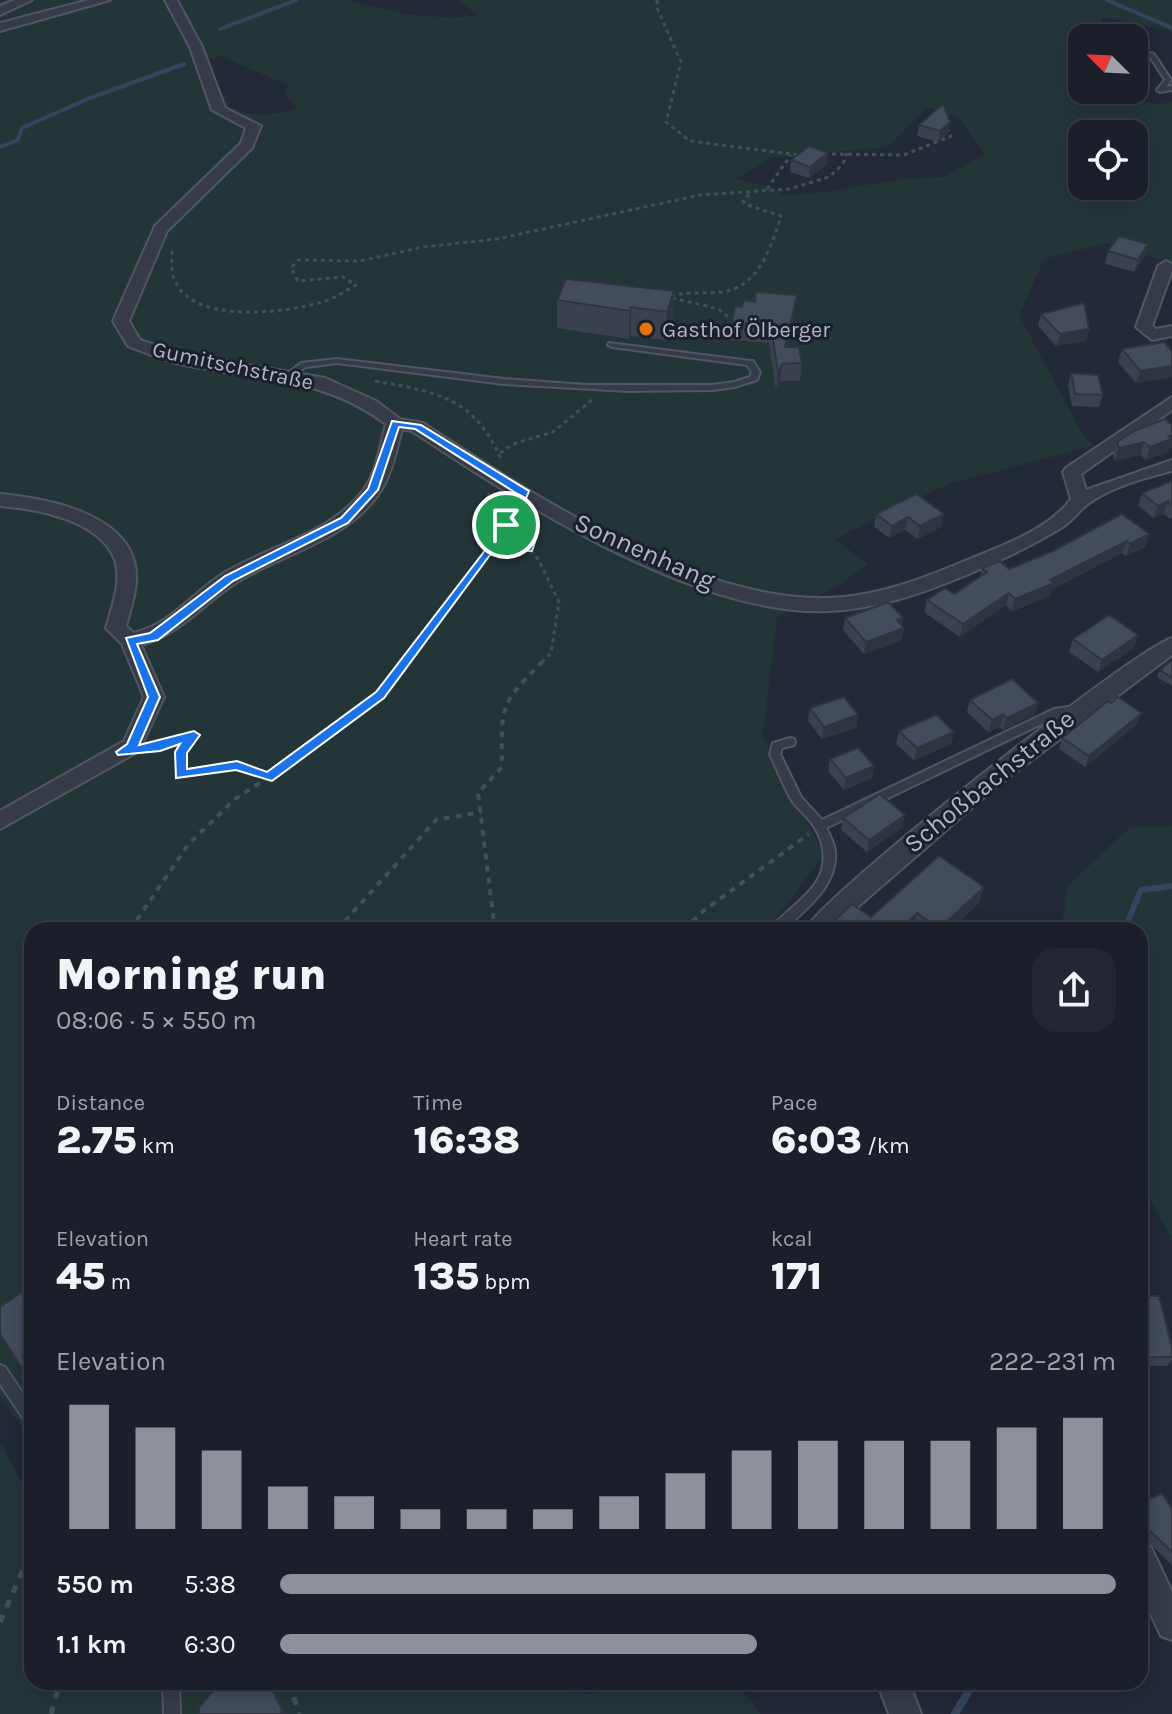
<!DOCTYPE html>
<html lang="en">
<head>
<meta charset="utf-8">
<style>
  :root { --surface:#1a1f29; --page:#232731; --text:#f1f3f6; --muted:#9fa2a8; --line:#383d46; --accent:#8c9099 }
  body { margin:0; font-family:Karla,sans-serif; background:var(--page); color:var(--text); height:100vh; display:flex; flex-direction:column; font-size:30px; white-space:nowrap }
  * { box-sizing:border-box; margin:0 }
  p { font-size:26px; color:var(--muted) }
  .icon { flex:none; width:44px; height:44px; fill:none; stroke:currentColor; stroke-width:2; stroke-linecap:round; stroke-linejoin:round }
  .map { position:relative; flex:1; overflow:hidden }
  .side { position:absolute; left:24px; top:922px; width:1124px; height:768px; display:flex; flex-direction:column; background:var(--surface); border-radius:24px; box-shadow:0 4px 20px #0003,0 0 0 2px var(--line) }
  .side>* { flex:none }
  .needle { width:52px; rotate:294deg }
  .tools { position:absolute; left:1068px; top:24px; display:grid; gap:16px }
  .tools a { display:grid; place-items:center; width:80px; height:80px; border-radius:16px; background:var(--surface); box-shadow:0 4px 20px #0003,0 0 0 2px var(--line); font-size:40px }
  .pin { position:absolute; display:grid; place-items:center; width:68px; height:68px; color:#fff; margin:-34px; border:4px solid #fff; border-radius:50%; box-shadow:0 2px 8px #0007 }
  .round { display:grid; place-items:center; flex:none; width:84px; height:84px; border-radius:24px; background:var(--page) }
  .overview { display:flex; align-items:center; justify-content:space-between; height:136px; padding:0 32px }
  h1 { font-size:44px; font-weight:800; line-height:60px }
  .metrics { display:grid; grid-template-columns:repeat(3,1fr); gap:12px; height:136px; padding:8px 32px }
  .metrics div { display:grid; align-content:center }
  .metrics b { font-size:40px; font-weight:800 }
  .metrics small { font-size:22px; font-weight:400 }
  .metrics p { font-size:22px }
  .chart { height:224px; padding:16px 32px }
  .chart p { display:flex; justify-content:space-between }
  .chart svg { width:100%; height:144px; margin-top:8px; stroke:var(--accent); stroke-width:6 }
  ul { padding:0 32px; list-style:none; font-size:26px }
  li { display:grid; grid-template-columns:128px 96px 1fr; align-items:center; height:60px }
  li i { height:20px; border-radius:10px; background:var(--accent) }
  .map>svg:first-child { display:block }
</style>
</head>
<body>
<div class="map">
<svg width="1172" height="1714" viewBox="0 0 1172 1714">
  <rect width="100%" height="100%" fill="#222937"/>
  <!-- green -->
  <g fill="#243538" fill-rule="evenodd">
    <path d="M0,0H346L404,14L454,18L478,15L457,0H1172V32L1104,17L1091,34L1095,38H1082V90H1104L1106,95L1159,104L1172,102V263L1108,243L1044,259L1019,315L1081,432L1093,446L948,484L835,539L868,564L838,586L777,617L763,736L824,855L767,930H32V1442L0,1397ZM220,56L290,86L283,90L297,109C272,115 255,118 231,108L213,75L209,59ZM927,107L959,118L985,154L944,177L903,179L817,193L784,195L772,187L735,179L772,158L888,147ZM1082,134H1134V186H1082Z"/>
    <path d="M1172,826V1239L1140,1182V930H1061L1068,886L1130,827Z"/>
    <path d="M0,1442L27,1493L32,1490V1682H477L478,1689L594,1693L596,1682H736L761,1714H0Z"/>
  </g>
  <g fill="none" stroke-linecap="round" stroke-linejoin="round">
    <!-- stream-far2 -->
    <g stroke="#36445e" stroke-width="4">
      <path d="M1107,0L1172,28"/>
      <path d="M220,29L297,0"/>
      <path d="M0,147L18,140L22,128L90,98L184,64"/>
    </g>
    <!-- stream-far1 -->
    <path stroke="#36445e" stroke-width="6" d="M1124,930L1141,890L1172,886"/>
    <!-- stream -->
    <path stroke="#36445e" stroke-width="8" d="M955,1714L974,1682"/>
    <defs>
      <g id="lane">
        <path d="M1152,53L1154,54L1171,80L1166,87L1172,86V90L1160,92L1157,90L1165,80L1149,55Z"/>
        <path d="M609,343L750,361H753L760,372L757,380L734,387L713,390L628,391L504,384L337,363L306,367L292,375L288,373L301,363L337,359L504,379L586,385H713L734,382L750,377L752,372L747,365L612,347L608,345Z"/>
        <path d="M1076,706L1081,710L1080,713L1060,715L826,828C829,833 832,840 834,846C842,882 807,909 783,930H769C783,912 805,901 817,881C827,865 825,844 815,828C809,817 798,810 791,799C783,785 777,769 770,754L773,743L790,738L794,739L795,742L794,745L782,748L780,754L801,797L822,820L1054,709Z"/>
        <path d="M0,1365L5,1367L32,1407V1426L27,1424L0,1384Z"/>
        <path d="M163,1682H179L180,1714H164Z"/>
      </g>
      <g id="street">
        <path d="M15,0H32L0,15V6Z"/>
        <path d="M89,0H110L0,31V23Z"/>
        <path d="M165,0H177L202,47L225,108L261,126L252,148L167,231L129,321L140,340L183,354L325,378L376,401L400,419L423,423C531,494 694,601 827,598C876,597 922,579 967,560C1001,546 1048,530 1071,499L1063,472L1066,468L1172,397V410L1081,474L1086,490L1172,460V471C1145,478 1110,487 1088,504C1078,511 1073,521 1061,528C1030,547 997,562 964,576C921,594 876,609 829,611C697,617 519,502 412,431L402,429C397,447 394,466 385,483C357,538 288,551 239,581C204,602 182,634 141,645L164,697L139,751L0,829V811L124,741L144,697L122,644L106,628C112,607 122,581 115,560C100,520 37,509 0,506V494C44,498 124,512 135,565C139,586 131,607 126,626L134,633C171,624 193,592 224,573C270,545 332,534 365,488C377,470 380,445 386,424C320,375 257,381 181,364C163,360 146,353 128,346L113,321L155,226L241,143L246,128L212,110L190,47Z"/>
        <path d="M1166,261L1172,264V271L1152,326L1156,329L1172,326V336L1152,340L1136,327L1158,266Z"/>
        <path d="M1172,638V655L996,787L831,930H805C823,895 1133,650 1172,638Z"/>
        <path d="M1140,1543L1151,1547L1172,1592V1640L1161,1636L1140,1591Z"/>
        <path d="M877,1682H909L921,1714H889Z"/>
      </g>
    </defs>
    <!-- lane casing -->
    <use href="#lane" stroke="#505663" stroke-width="4"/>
    <!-- street casing -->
    <use href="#street" stroke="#505663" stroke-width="4"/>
    <!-- path-far2 -->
    <g stroke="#415256" stroke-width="3" stroke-dasharray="4 4" stroke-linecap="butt">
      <path d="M657,0V8L681,62L666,122L690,141L799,155"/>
      <path d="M824,154L904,155L951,136L947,129"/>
      <path d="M767,189L791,155"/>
      <path d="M172,251C172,259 171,269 173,276C188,326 285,313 322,302C334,299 345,291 356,285L343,277L298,281L291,268L298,260L360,261L423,247L497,239L700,195L789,189L829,177L843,164L847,153"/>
      <path d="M671,296C688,291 705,294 722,292C759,287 771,247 781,216L745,204L743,201L751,192"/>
      <path d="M672,298L719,309L731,320"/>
      <path d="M375,381C438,392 476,398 502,462"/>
      <path d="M500,453L513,444L553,432L593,399"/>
      <path d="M488,493L506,525L538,559L559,602L551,653L543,661"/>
      <path d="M517,508L531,536L528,548"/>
      <path d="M406,661L487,556L506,525"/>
    </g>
    <!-- path-far1 -->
    <g stroke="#415256" stroke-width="4" stroke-dasharray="6 6" stroke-linecap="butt">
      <path d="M150,748L194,735L181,752L180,775L237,765L268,778"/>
      <path d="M130,930L188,845L235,799L295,760L380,695L408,659"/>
      <path d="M337,930L436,820L481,812"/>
      <path d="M490,930L494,923L478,793L502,767C501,702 500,705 545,659"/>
      <path d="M684,930L702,912L809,834"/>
    </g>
    <!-- path -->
    <g stroke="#415256" stroke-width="5" stroke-dasharray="8 8" stroke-linecap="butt">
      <path d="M0,1622L26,1563L24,1528L32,1511"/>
      <path d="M289,1682L299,1714"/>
      <path d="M51,1714L60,1682"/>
    </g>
    <!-- lane -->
    <use href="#lane" fill="#353c48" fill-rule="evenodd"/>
    <!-- street -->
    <use href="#street" fill="#353c48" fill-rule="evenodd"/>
  </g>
  <!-- wall -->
  <g fill="#3a414f">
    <path d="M919,125L948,133L938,142L917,136Z"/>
    <path d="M791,160L827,165L809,178L790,172Z"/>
    <path d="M1148,244L1145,256L1134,272L1105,264L1108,251Z"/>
    <path d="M674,291L673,319L665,340L631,336L629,339L557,328V300Z"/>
    <path d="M795,312L787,347L802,363L800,381H780L776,391L769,343L730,340L732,323Z"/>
    <path d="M1041,314L1089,329L1086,341L1056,346L1038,326Z"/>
    <path d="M1122,349L1172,352V377L1136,383L1118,362Z"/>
    <path d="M1071,373L1103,395L1099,407L1072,406L1068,386Z"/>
    <path d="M1172,425V447L1169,448L1168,452L1146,460L1140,455L1115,461L1113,455L1117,442Z"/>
    <path d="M1172,481V518L1170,519L1164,514L1153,518L1138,505L1142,493Z"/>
    <path d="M876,514H944L941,527L918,539L905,530L889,538L874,527Z"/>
    <path d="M1122,514L1145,547L1126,556L1122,553L1051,590L1050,596L1012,611L1006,605L960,637L924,612L927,600L954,594L980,577L982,568L1009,569L1053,551Z"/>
    <path d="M845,618H903L901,625L904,628L901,641L864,654L843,630Z"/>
    <path d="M1138,635L1134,648L1098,672L1069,652L1073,639Z"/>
    <path d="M1172,660V686L1157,677L1160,670Z"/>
    <path d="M970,700L1038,703L1034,715L1003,730L1000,727L988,732L967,712Z"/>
    <path d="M810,708L858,715L856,728L822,739L808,721Z"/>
    <path d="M1137,724L1085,767L1059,749L1062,738Z"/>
    <path d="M899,731L954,732L951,744L914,760L896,744Z"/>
    <path d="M830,759L874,766L872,778L844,790L828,771Z"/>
    <path d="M843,818L903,827L867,852L841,830Z"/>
    <path d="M979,903L950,930H916L913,928L911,930H824L871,917Z"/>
    <path d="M1140,1296L1172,1357V1360L1167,1366H1140Z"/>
    <path d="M1140,1504L1172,1509V1565L1140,1534Z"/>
  </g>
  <!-- shaded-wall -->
  <g fill="#2f3540">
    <path d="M950,122L948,133L938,142L940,131Z"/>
    <path d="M828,153L827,165L809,178L810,167Z"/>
    <path d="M1148,244L1145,256L1134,272L1138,260Z"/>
    <path d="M674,291L673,319L665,340L667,312Z"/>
    <path d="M797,295L795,312L783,364L785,347Z"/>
    <path d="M631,307V336L629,339L630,311Z"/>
    <path d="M1089,329L1086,341L1056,346L1060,334Z"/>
    <path d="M782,364L780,381L776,391L778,373Z"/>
    <path d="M1172,366V377L1136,383L1140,371Z"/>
    <path d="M1169,436H1172V447L1169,448L1168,452L1146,460L1150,447Z"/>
    <path d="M1144,442L1140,455L1115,461L1119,448Z"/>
    <path d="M1168,501L1164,514L1153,518L1158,506Z"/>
    <path d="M944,514L941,527L918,539L920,526Z"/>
    <path d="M908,517L905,530L889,538L892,526Z"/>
    <path d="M1149,534L1145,547L1126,556L1130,544Z"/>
    <path d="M1127,541L1122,553L1051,590L1050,596L1012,611L1015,599Z"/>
    <path d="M1009,593L1006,605L960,637L963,624Z"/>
    <path d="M903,618L900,630L904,628L901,641L864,654L866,642L897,620Z"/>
    <path d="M1138,635L1134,648L1098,672L1102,660Z"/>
    <path d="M1038,703L1034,715L1003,730L1007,718Z"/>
    <path d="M1142,713L1137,724L1085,767L1089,756Z"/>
    <path d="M1003,714L1000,727L988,732L992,720Z"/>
    <path d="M858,715L856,728L822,739L824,727Z"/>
    <path d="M954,732L951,744L914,760L917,748Z"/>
    <path d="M874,766L872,778L844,790L846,778Z"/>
    <path d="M905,815L903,827L867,852L869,840Z"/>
    <path d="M984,887L979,903L950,930H939Z"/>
    <path d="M917,913L913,928L911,930H899Z"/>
    <path d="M273,1691L281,1702L286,1714H281Z"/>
  </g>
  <!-- building -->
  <g fill="#434c5c" stroke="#2f3540" stroke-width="2">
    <path d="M943,104L950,122L940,131L919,125Z"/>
    <path d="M809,146L828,153L810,167L791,160Z"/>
    <path d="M1119,236L1148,244L1138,260L1108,251Z"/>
    <path d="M566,279L674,291L667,312L631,307L630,311L557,300Z"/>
    <path d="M756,292L797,295L785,347H799L802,363L782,364L778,373L771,326L732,323L735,306L742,307L744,300L755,302Z"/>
    <path d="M1084,303L1089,329L1060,334L1041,314Z"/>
    <path d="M1164,342L1172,352V366L1140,371L1122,349Z"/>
    <path d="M1071,373L1098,375L1103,395L1075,394Z"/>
    <path d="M1165,419L1172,425V436H1169L1172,439L1150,447L1144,442L1119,448L1117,442L1134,431Z"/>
    <path d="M1172,481V505L1168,501L1158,506L1142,493Z"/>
    <path d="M916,494L944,514L920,526L908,517L892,526L876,514Z"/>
    <path d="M1122,514L1149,534L1130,544L1127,541L1050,580L1054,583L1015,599L1009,593L963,624L927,600L945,588L954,594L987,572L982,568L1000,561L1009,569L1053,551Z"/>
    <path d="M888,602L903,618L897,620L904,628L866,642L845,618Z"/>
    <path d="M1109,615L1138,635L1102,660L1073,639Z"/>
    <path d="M1172,660V678L1160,670Z"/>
    <path d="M1012,679L1038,703L1007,718L1003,714L992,720L970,700Z"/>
    <path d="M844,697L858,715L824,727L810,708Z"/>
    <path d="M1118,697L1142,713L1089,756L1062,738L1108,701L1111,703Z"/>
    <path d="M936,715L954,732L917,748L899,731Z"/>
    <path d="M858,748L874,766L846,778L830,759Z"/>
    <path d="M880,794L905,815L869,840L843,818Z"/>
    <path d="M939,856L984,887L939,929L917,913L899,930H824L852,904L871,917Z"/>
    <path d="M32,1285V1384L0,1334V1307Z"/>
    <path d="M1140,1296H1159L1172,1348V1357H1140Z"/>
    <path d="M1162,1493L1172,1509V1552L1145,1526L1141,1527L1140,1525V1504Z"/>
    <path d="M220,1682H261L273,1691L282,1710L281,1714H199V1708Z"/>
  </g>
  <!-- route -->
  <path fill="#1a73e8" stroke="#fff" stroke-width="2" fill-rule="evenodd" d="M392,421L421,425L529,491L521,511L537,536L532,551H525L507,532L384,698L272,781L236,770L176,778L175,752L180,744L160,751L118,755L116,752L127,744L148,697L126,638L150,633L225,576L341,518L368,489ZM399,427L415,429L519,495L510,511L525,539L510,522H502L483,553L376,692L267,772L237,761L187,769V753L200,735L194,731L139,745L160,697L137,644L158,640L233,581L348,523L378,490Z"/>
  <!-- markers -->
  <circle fill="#e8710a" stroke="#1a212c" stroke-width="3" cx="646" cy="329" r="8"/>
  <g text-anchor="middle" stroke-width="6" stroke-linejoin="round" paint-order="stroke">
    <!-- far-poi labels -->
    <g font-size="22" fill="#b0b6c4" stroke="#1a212c" text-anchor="start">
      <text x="662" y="337">Gasthof Ölberger</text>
    </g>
    <!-- far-street labels -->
    <g font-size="22" fill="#b0b6c4" stroke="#1a212c">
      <text transform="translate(233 365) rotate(12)" y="8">Gumitschstraße</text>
    </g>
    <!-- street labels -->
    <g font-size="26" fill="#b0b6c4" stroke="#1a212c">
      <text transform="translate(645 551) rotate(24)" y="9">Sonnenhang</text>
      <text transform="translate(989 781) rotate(-39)" y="9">Schoßbachstraße</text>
    </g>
  </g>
</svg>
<div class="tools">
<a><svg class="needle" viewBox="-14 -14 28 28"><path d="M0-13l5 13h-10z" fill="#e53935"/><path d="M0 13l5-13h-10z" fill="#9fa2a8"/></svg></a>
<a><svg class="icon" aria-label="locate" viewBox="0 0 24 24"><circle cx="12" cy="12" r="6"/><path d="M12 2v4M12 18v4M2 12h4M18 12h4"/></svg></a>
</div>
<div class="pin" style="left:506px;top:525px;background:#1e9e55"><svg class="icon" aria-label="arrive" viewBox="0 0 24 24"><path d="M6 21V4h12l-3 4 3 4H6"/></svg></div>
<section class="side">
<div class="overview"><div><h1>Morning run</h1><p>08:06 · 5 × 550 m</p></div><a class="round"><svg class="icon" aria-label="share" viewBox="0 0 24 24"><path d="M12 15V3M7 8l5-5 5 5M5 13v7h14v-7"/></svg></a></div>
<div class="metrics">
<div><p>Distance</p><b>2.75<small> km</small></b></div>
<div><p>Time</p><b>16:38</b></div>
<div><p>Pace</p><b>6:03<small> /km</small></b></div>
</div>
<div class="metrics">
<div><p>Elevation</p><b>45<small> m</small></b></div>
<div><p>Heart rate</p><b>135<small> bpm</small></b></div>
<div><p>kcal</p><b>171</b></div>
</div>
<div class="chart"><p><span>Elevation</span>222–231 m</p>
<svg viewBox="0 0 160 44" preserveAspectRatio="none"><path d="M5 44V6M15 44V13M25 44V20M35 44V31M45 44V34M55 44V38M65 44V38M75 44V38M85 44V34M95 44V27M105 44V20M115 44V17M125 44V17M135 44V17M145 44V13M155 44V10"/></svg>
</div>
<ul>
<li><b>550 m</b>5:38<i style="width:100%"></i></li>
<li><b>1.1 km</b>6:30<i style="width:57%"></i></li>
</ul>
</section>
</div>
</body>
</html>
